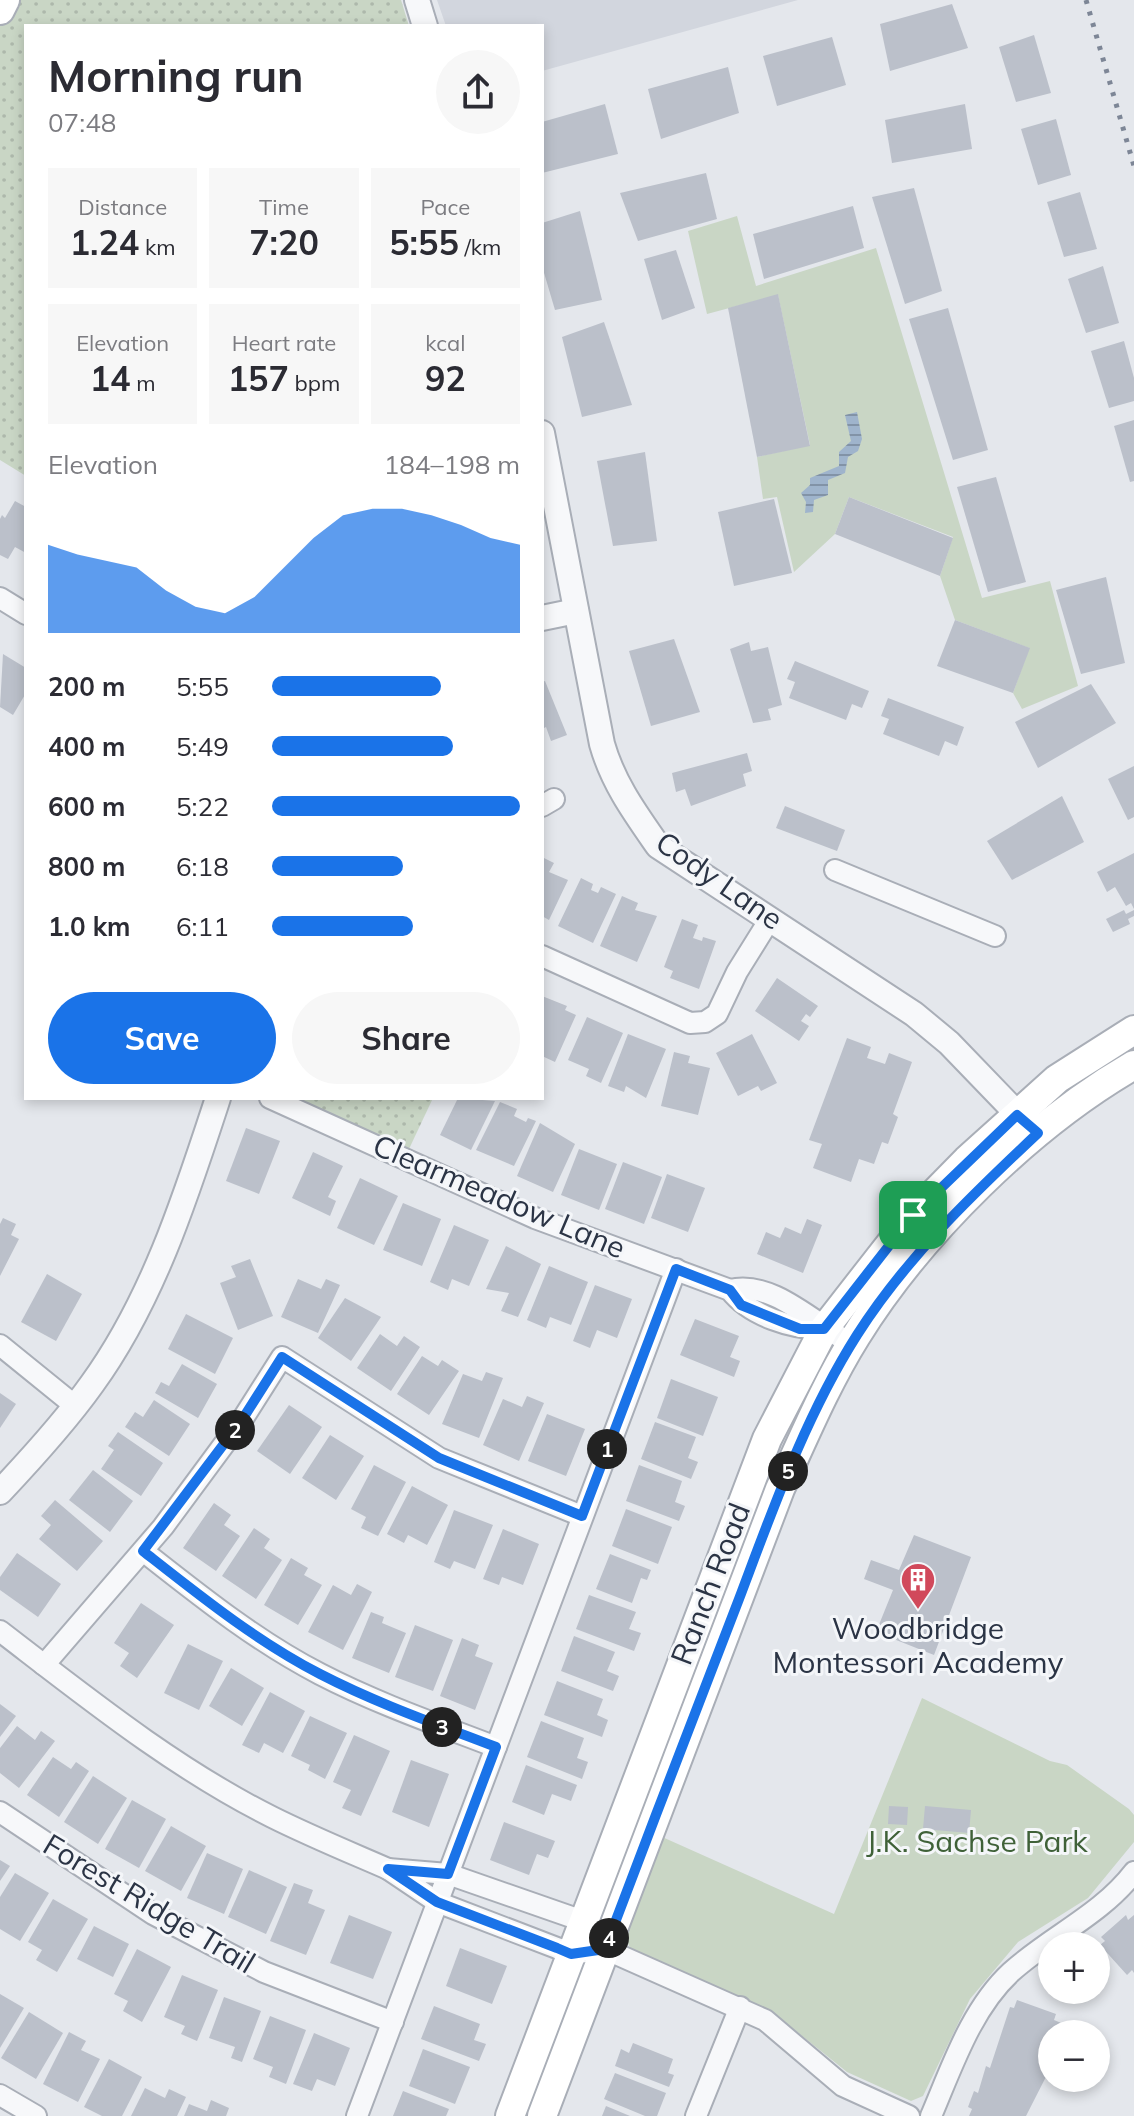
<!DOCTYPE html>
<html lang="en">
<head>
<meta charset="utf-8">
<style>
  :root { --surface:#fff; --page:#f7f7f7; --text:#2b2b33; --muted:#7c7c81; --accent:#1a73e8 }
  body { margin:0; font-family:Mulish,sans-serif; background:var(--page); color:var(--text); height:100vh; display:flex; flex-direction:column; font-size:30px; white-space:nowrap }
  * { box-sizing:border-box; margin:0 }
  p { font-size:26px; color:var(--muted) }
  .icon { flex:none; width:44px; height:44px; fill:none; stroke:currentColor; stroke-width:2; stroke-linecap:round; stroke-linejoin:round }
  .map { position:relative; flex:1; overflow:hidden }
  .sheet { position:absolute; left:24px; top:24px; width:520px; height:1076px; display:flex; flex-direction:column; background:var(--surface); border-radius:0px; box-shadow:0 4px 12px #0003 }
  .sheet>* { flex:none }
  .tools { position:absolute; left:1038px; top:1932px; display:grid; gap:16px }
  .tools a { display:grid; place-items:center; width:72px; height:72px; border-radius:50%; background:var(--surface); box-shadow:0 4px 12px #0003; font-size:40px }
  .pin { position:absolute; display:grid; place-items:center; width:68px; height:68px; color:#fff; margin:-34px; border-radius:16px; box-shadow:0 4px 12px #0006 }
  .km { position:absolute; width:40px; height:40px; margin:-20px; border-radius:50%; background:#222; color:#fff; font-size:22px; line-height:40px; text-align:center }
  .round { display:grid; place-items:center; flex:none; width:84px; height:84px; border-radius:42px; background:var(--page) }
  .headline { display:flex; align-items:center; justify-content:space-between; height:136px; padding:0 24px }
  h1 { font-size:44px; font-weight:700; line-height:60px }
  .figures { display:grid; grid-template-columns:repeat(3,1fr); gap:12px; height:136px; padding:8px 24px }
  .figures div { display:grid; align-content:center; border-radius:0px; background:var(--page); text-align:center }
  .figures b { font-size:34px; font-weight:700 }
  .figures small { font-size:22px; font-weight:400 }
  .figures p { font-size:22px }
  .chart { height:224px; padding:16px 24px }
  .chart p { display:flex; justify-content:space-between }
  .chart svg { width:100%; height:144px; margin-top:8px; fill:var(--accent); opacity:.7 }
  .button { display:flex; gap:16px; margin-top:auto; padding:16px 24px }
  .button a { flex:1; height:92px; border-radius:48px; background:var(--accent); color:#fff; font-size:32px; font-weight:700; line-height:92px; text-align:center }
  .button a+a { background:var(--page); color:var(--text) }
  ul { padding:0 24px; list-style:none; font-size:26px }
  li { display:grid; grid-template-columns:128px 96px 1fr; align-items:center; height:60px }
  li i { height:20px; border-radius:10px; background:var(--accent) }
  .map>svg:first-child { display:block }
</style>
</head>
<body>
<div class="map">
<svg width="1134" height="2116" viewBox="0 0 1134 2116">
  <defs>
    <pattern id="grass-dots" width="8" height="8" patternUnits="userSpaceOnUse" patternTransform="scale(2)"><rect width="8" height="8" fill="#c9d6c5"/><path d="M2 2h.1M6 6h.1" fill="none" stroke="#adb8ab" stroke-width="1.8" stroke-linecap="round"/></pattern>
    <pattern id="water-rules" width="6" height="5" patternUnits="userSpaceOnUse" patternTransform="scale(2)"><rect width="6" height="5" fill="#9fb4cc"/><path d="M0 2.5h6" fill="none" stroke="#8293a7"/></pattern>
  </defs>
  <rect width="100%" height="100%" fill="#e4e7ec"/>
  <!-- built -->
  <path fill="#d2d6de" d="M437,0H798L542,71V26H446Z"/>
  <!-- grass -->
  <g fill="url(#grass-dots)">
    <path d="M13,0H401L409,26H26V476L0,460V20Z"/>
    <path d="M296,1098H433L409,1149Z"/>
  </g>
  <!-- park -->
  <g fill="#c9d6c5">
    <path d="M737,216L756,286L876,248L982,598L1050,581L1078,686L1022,709L1013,693L1029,648L955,620L940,576L953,537L849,497L835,534L794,572L777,497L763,499L757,457L810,445L778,295L707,314L688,231Z"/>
    <path d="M922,1698L1050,1761L1067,1765L1129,1809L1134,1815V1842L1088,1898L1018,1942L970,1999L923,2096L911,2101L847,2072L791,2027L759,2006L632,1951L622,1933L660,1836L834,1914Z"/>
  </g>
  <!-- water -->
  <path fill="url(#water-rules)" d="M857,412L862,439L858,451L848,457L845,473L828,480V495L814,500L813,512L805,513L806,502L801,493L810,485V478L839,466V452L851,441L845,415Z"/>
  <!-- building -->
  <g fill="#bbc0ca">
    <path d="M952,4L968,48L890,71L880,24Z"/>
    <path d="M1034,35L1051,93L1016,102L999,47Z"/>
    <path d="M832,37L846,85L777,106L763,56Z"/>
    <path d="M728,67L739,113L661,139L648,89Z"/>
    <path d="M605,104L618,154L542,173V122Z"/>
    <path d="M965,104L972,149L892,163L885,120Z"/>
    <path d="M1056,119L1071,175L1038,185L1021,129Z"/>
    <path d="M706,173L717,219L638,241L620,193Z"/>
    <path d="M914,188L942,291L905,304L872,197Z"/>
    <path d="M1080,192L1097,249L1064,257L1047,202Z"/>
    <path d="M853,206L864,248L764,279L753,234Z"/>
    <path d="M580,211L602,300L555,310L542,266V223Z"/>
    <path d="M676,250L695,308L662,320L644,259Z"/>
    <path d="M1103,266L1119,323L1086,333L1068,279Z"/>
    <path d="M778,294L810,446L757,457L728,308Z"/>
    <path d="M948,308L988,450L953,460L909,319Z"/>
    <path d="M604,322L632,405L582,417L562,337Z"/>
    <path d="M1124,341L1134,378V401L1109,408L1091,351Z"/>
    <path d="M1134,420V481L1130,482L1114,426Z"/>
    <path d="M645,452L657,541L613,546L597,461Z"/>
    <path d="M996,477L1026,582L988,592L957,487Z"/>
    <path d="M849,497L953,538L940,576L835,534Z"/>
    <path d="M774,499L792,573L734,586L718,512Z"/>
    <path d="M15,501L26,507V553L15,547L8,559L0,555V519L2,515L5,518Z"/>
    <path d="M1106,577L1125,663L1081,674L1056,590Z"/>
    <path d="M955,620L1030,648L1013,693L937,666Z"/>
    <path d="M674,639L700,712L651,726L629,651Z"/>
    <path d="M749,642L751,651L768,647L782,705L768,709L771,720L753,723L730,649Z"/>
    <path d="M3,654L26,668V693L13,715L0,707Z"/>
    <path d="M795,661L869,691L862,708L852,704L846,720L789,698L795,682L787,679Z"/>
    <path d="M545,681L567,735L551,741L546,727L542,729V682Z"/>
    <path d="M1091,684L1116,723L1038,768L1015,722Z"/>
    <path d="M888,698L964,727L957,746L945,741L939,756L883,734L889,719L881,716Z"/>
    <path d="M747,753L752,771L743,774L746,786L691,806L685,789L676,792L672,773Z"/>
    <path d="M1134,766V817L1128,820L1108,779Z"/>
    <path d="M1062,796L1084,842L1012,880L987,841Z"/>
    <path d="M785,806L845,830L837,851L776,828Z"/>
    <path d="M1134,853V909L1131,903L1126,906L1115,887L1107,892L1097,872Z"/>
    <path d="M542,857L554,863L549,872L568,880L549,920L542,916Z"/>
    <path d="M581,878L593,884L591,890L598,893L601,887L616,894L593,943L558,926Z"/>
    <path d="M622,896L638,903L635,910L657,916L637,962L600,946Z"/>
    <path d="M1124,910L1126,914L1134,910V916L1128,919L1130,924L1113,932L1106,919Z"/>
    <path d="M682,919L698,925L693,938L702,941L703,937L716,941L699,989L670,978L673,971L664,967Z"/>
    <path d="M777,978L818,1006L810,1017L806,1014L801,1021L809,1026L799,1041L755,1011Z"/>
    <path d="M542,996L567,1006L565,1010L576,1015L555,1062L542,1056Z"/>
    <path d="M587,1017L623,1033L601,1083L586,1076L589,1069L568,1060Z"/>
    <path d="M628,1034L666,1049L646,1098L626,1086L624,1092L608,1086Z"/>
    <path d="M752,1034L777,1083L761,1091L758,1086L738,1096L716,1053Z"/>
    <path d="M847,1038L871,1047L867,1058L885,1064L889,1053L912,1062L893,1114L898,1117L888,1144L882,1142L874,1164L859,1159L851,1182L813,1168L822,1144L809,1140Z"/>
    <path d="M674,1052L690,1056L688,1063L710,1068L698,1115L661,1106Z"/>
    <path d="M458,1098L495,1101L471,1150L440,1135Z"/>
    <path d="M500,1102L517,1109L514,1116L526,1122L528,1118L536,1121L514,1166L476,1150Z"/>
    <path d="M540,1123L575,1144L553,1192L517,1176Z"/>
    <path d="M246,1128L280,1141L259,1194L226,1181Z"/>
    <path d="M579,1149L617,1164L599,1210L561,1195Z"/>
    <path d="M313,1152L343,1166L328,1197L336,1201L330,1216L292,1198Z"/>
    <path d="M623,1162L662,1177L644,1224L605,1209Z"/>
    <path d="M667,1174L705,1188L688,1232L651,1218Z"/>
    <path d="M360,1178L398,1196L374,1245L337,1228Z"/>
    <path d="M403,1203L441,1219L422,1266L383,1250Z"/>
    <path d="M3,1218L16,1224L11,1235L19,1239L0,1276V1224Z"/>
    <path d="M807,1219L822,1225L803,1273L757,1254L766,1232L780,1238L785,1227L801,1234Z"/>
    <path d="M454,1225L489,1240L469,1286L452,1279L448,1290L430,1282Z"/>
    <path d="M506,1246L541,1264L518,1317L501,1311L509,1293L486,1289Z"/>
    <path d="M250,1259L273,1316L238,1330L220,1283L236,1277L231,1266Z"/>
    <path d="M549,1266L588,1282L571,1325L550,1317L546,1328L527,1320Z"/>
    <path d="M47,1274L82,1294L56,1341L21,1322Z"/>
    <path d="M298,1279L321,1289L326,1279L340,1285L318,1333L281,1317Z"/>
    <path d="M595,1285L632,1299L617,1338L597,1330L590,1348L573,1341Z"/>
    <path d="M345,1298L381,1317L351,1361L318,1338Z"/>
    <path d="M186,1314L233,1338L215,1374L168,1349Z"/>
    <path d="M695,1319L739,1336L730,1357L740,1361L734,1377L680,1355Z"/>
    <path d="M380,1334L397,1346L404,1336L420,1347L391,1391L357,1368Z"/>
    <path d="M422,1356L438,1366L442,1360L459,1371L429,1415L397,1394Z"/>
    <path d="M182,1364L217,1384L198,1418L155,1393L161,1382L169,1386Z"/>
    <path d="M486,1372L503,1378L479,1438L442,1424L463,1374L482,1381Z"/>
    <path d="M671,1379L718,1397L703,1436L657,1418Z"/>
    <path d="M0,1393L16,1404L0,1428Z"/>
    <path d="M527,1396L544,1403L519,1461L483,1445L503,1399L522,1407Z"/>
    <path d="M154,1400L190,1424L169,1456L125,1427L135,1412L143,1417Z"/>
    <path d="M289,1405L322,1427L290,1474L257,1451Z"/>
    <path d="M547,1414L585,1429L566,1476L528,1461Z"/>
    <path d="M655,1422L696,1437L688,1458L698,1462L691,1479L641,1459Z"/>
    <path d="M118,1432L163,1463L141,1496L101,1469L114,1450L108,1446Z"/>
    <path d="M330,1435L364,1456L336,1500L302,1478Z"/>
    <path d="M374,1465L406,1482L378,1536L361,1528L366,1517L351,1509Z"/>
    <path d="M639,1465L682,1481L675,1502L685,1506L679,1521L626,1501Z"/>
    <path d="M93,1470L133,1501L110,1532L69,1500Z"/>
    <path d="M412,1486L448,1505L427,1545L408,1535L404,1543L387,1534Z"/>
    <path d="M55,1500L103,1541L77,1571L39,1539L51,1525L41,1516Z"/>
    <path d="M214,1503L231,1515L224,1525L240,1536L216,1571L183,1548Z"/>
    <path d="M626,1509L672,1527L658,1564L612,1546Z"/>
    <path d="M454,1510L493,1525L475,1569L454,1561L450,1569L434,1562Z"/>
    <path d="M254,1528L270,1539L264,1548L282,1560L256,1599L222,1576Z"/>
    <path d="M503,1529L539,1544L523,1585L502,1577L499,1585L483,1579Z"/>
    <path d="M914,1535L971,1557L934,1655L876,1632L893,1590L864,1579L871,1560L899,1570Z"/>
    <path d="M17,1553L61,1584L38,1617L0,1590V1577Z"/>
    <path d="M610,1554L651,1570L647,1580L641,1578L632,1603L596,1589Z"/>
    <path d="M291,1558L308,1568L304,1575L322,1585L298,1625L264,1605Z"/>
    <path d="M357,1584L372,1592L343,1650L308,1632L333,1585L351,1595Z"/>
    <path d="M589,1595L636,1612L629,1629L641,1633L634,1651L576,1629Z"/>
    <path d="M141,1603L174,1625L137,1678L120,1666L129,1653L114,1643Z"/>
    <path d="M371,1612L384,1617L382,1623L406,1633L389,1673L352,1658Z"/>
    <path d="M415,1625L453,1640L433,1691L395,1677Z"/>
    <path d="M574,1636L615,1652L607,1671L619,1676L613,1691L561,1671Z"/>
    <path d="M462,1638L479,1645L475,1656L493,1663L475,1710L440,1696Z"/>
    <path d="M188,1644L223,1661L199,1710L164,1693Z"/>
    <path d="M231,1668L264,1688L242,1726L209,1706Z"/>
    <path d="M557,1681L603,1699L597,1715L608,1720L602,1737L544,1715Z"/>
    <path d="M270,1692L305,1711L283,1753L264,1743L259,1753L242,1745Z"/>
    <path d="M0,1704L16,1716L0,1737Z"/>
    <path d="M310,1716L347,1733L325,1779L308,1770L310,1765L291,1756Z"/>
    <path d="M541,1721L584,1738L577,1758L588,1762L582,1779L527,1757Z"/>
    <path d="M17,1726L35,1740L41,1731L55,1741L19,1788L0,1773V1748Z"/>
    <path d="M354,1735L390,1751L361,1816L342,1808L351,1790L333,1782Z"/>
    <path d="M53,1757L71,1769L76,1762L89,1771L59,1817L27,1795Z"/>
    <path d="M411,1760L449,1774L429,1827L392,1812Z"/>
    <path d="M526,1765L577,1785L571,1801L552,1794L544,1815L512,1802Z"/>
    <path d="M93,1776L127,1798L98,1844L64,1822Z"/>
    <path d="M132,1800L166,1819L139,1868L105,1849Z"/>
    <path d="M889,1806L908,1807L907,1825L888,1824Z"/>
    <path d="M925,1806L971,1810L969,1833L923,1829Z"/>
    <path d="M504,1822L555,1841L548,1858L537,1854L529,1875L490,1860Z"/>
    <path d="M171,1826L206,1846L181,1891L145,1871Z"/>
    <path d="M207,1853L243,1869L224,1914L187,1898Z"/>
    <path d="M0,1860L10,1866L0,1881Z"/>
    <path d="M249,1870L287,1887L266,1934L228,1917Z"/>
    <path d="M15,1873L49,1893L20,1941L0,1929V1897Z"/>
    <path d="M294,1883L313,1890L308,1903L325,1910L306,1955L270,1941Z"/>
    <path d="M53,1899L88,1919L57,1972L36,1960L42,1950L28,1942Z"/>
    <path d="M349,1915L392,1932L373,1979L330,1963Z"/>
    <path d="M1126,1915L1128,1920L1134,1915V1973L1132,1970L1127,1975L1100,1945L1105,1941L1101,1937Z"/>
    <path d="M94,1926L129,1944L113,1977L77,1959Z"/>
    <path d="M460,1948L507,1966L492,2004L446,1986Z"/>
    <path d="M137,1949L171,1967L142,2022L123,2011L128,2001L114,1994Z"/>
    <path d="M182,1975L218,1990L197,2041L181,2034L185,2026L164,2017Z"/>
    <path d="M0,1994L24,2008L0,2048Z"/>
    <path d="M224,1997L261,2011L242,2062L231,2058L235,2047L209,2038Z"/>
    <path d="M1017,2000L1056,2014L1054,2020L1066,2025L1063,2031L1069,2034H1052V2065L1026,2116H969L972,2109L968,2107L974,2091L978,2093L986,2066L990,2068L1010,2007L1014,2008Z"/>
    <path d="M434,2006L480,2024L474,2040L486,2044L479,2061L421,2039Z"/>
    <path d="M29,2012L63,2033L36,2079L1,2058Z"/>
    <path d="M270,2016L306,2030L286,2084L269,2077L273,2067L253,2059Z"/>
    <path d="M69,2032L86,2041L81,2050L100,2059L78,2102L43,2084Z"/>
    <path d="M314,2033L350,2048L335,2086L317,2079L312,2091L293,2084Z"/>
    <path d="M633,2043L673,2059L668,2073L674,2075L669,2087L615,2066L621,2049L629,2053Z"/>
    <path d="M423,2049L470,2067L455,2104L409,2086Z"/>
    <path d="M109,2059L142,2077L122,2116H102L84,2107Z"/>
    <path d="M615,2073L666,2093L657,2116H645L604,2099Z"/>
    <path d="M145,2088L165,2098L169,2089L186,2097L177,2116H131Z"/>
    <path d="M403,2091L449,2109L446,2116H393Z"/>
    <path d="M211,2100L229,2108L226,2116H184L189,2104L207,2111Z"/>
    <path d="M606,2106L630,2116H602Z"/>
  </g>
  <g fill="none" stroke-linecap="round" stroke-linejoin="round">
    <defs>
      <g id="minor">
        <path d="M0,598L26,614"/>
        <path d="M542,806L554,799"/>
        <path d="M835,870L995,936"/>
        <path d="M542,956L690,1023L705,1022L717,1014L737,972L770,919"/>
        <path d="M270,1098L535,1218L730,1290C750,1316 792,1329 824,1329"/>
        <path d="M730,1290C772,1279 817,1326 852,1344"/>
        <path d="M0,1345L74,1405"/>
        <path d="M143,1551C199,1595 256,1641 320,1674C376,1703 436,1724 496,1747"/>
        <path d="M0,1631C86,1697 174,1768 272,1817C310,1836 349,1852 388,1869"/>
        <path d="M44,1665L163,1527L242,1420L282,1357L439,1458L582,1516"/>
        <path d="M0,1812L153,1914L264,1972L393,2022"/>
        <path d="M605,1949L571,1954L557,1948L437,1902L388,1869L448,1874L583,1921L605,1949L765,2020L843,2086L909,2116"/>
        <path d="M0,2095L36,2116"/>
        <path d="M357,2116L676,1269"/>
        <path d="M696,2116L740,2007"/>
        <path d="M931,2116C952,2067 971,2009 1011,1972C1051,1936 1101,1915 1134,1872"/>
      </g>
      <g id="tertiary">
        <path d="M417,0L425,26"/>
        <path d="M542,433L602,744C613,783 635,813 658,846L914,1014L949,1043L1030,1127"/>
        <path d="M542,618L576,611"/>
        <path d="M0,1492C32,1458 65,1422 92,1384C153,1300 186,1196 218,1098"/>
      </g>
      <g id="secondary">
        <path d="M0,10L5,0"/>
        <path d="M510,2116L767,1439L824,1329L913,1215L967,1160L1057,1079L1134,1030"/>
        <path d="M542,2116L780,1489C804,1437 826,1384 856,1336C920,1233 1030,1125 1134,1065"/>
      </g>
    </defs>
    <!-- minor casing -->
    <use href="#minor" stroke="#a9aeb7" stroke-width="24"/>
    <!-- tertiary casing -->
    <use href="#tertiary" stroke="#a9aeb7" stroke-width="28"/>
    <!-- secondary casing -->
    <use href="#secondary" stroke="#a9aeb7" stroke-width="32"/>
    <!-- minor -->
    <use href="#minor" stroke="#f7f8fa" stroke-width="20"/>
    <!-- tertiary -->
    <use href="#tertiary" stroke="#f7f8fa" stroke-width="24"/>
    <!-- secondary -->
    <use href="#secondary" stroke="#fff" stroke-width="28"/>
    <!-- rail -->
    <path stroke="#7d8696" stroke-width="5" stroke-dasharray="4 8" stroke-linecap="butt" d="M1086,0L1134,166"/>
  </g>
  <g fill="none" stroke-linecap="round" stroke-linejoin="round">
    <defs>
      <path id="route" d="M1017,1115L1038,1133C972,1195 906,1258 857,1335C805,1417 773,1509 739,1599C694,1716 649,1832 605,1949L571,1954L557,1948L437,1902L388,1869L448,1874L496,1747C436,1724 376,1703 320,1674C256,1641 199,1595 143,1551L242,1420L282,1357L439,1458L582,1516L676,1269L730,1290L741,1305L800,1329H824L913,1215Z"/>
    </defs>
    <!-- route casing -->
    <use href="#route" stroke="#fff" stroke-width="16"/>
    <!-- route -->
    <use href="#route" stroke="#1a73e8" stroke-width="10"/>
  </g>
  <!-- icons -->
  <defs>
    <symbol id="building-pin" viewBox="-11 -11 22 30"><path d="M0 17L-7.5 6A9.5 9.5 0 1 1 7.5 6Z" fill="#d1495b" stroke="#f4f6f9"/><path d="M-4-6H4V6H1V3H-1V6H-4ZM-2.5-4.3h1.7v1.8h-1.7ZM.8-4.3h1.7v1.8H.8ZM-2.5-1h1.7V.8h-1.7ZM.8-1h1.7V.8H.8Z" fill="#fff"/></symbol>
  </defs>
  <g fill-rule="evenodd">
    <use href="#building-pin" x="898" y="1560" width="40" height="54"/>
  </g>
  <g text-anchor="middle" stroke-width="6" stroke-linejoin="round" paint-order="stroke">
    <!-- street labels -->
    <g font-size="30" fill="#2b3445" stroke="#f4f6f9">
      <text transform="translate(719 881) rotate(35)" y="10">Cody Lane</text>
      <text transform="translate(499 1197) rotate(23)" y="10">Clearmeadow Lane</text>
      <text transform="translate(711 1584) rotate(-69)" y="10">Ranch Road</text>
      <text transform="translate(149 1904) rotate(31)" y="10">Forest Ridge Trail</text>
    </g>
    <!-- poi labels -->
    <g font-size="30" fill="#2b3445" stroke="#f4f6f9">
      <text x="918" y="1639">Woodbridge<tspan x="918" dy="34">Montessori Academy</tspan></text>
    </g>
    <!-- park labels -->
    <g font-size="30" fill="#3f6138" stroke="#f4f6f9">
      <text x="977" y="1852">J.K. Sachse Park</text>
    </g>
  </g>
</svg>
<div class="tools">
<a>+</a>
<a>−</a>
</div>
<div class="pin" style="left:913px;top:1215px;background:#1e9e55"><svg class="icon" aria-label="arrive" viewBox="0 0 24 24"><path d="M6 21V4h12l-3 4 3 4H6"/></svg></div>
<b class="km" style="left:607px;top:1449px">1</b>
<b class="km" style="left:235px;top:1430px">2</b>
<b class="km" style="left:442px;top:1727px">3</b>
<b class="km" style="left:609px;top:1938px">4</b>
<b class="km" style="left:788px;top:1471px">5</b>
<section class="sheet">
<div class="headline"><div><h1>Morning run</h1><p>07:48</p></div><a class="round"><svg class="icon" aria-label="share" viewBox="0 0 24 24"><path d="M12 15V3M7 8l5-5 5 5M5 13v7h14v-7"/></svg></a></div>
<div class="figures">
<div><p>Distance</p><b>1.24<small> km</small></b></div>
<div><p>Time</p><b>7:20</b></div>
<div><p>Pace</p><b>5:55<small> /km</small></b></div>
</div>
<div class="figures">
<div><p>Elevation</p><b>14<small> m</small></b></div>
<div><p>Heart rate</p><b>157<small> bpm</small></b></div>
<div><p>kcal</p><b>92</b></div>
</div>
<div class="chart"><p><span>Elevation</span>184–198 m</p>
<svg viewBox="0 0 160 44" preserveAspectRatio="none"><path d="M0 44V17L10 20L20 22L30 24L40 31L50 36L60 38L70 33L80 24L90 15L100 8L110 6L120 6L130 8L140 11L150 15L160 17V44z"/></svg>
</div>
<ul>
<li><b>200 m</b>5:55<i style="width:68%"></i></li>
<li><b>400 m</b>5:49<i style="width:73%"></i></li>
<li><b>600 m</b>5:22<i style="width:100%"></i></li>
<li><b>800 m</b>6:18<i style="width:53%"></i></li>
<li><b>1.0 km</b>6:11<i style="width:57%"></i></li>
</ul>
<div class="button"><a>Save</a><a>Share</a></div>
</section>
</div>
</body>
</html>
